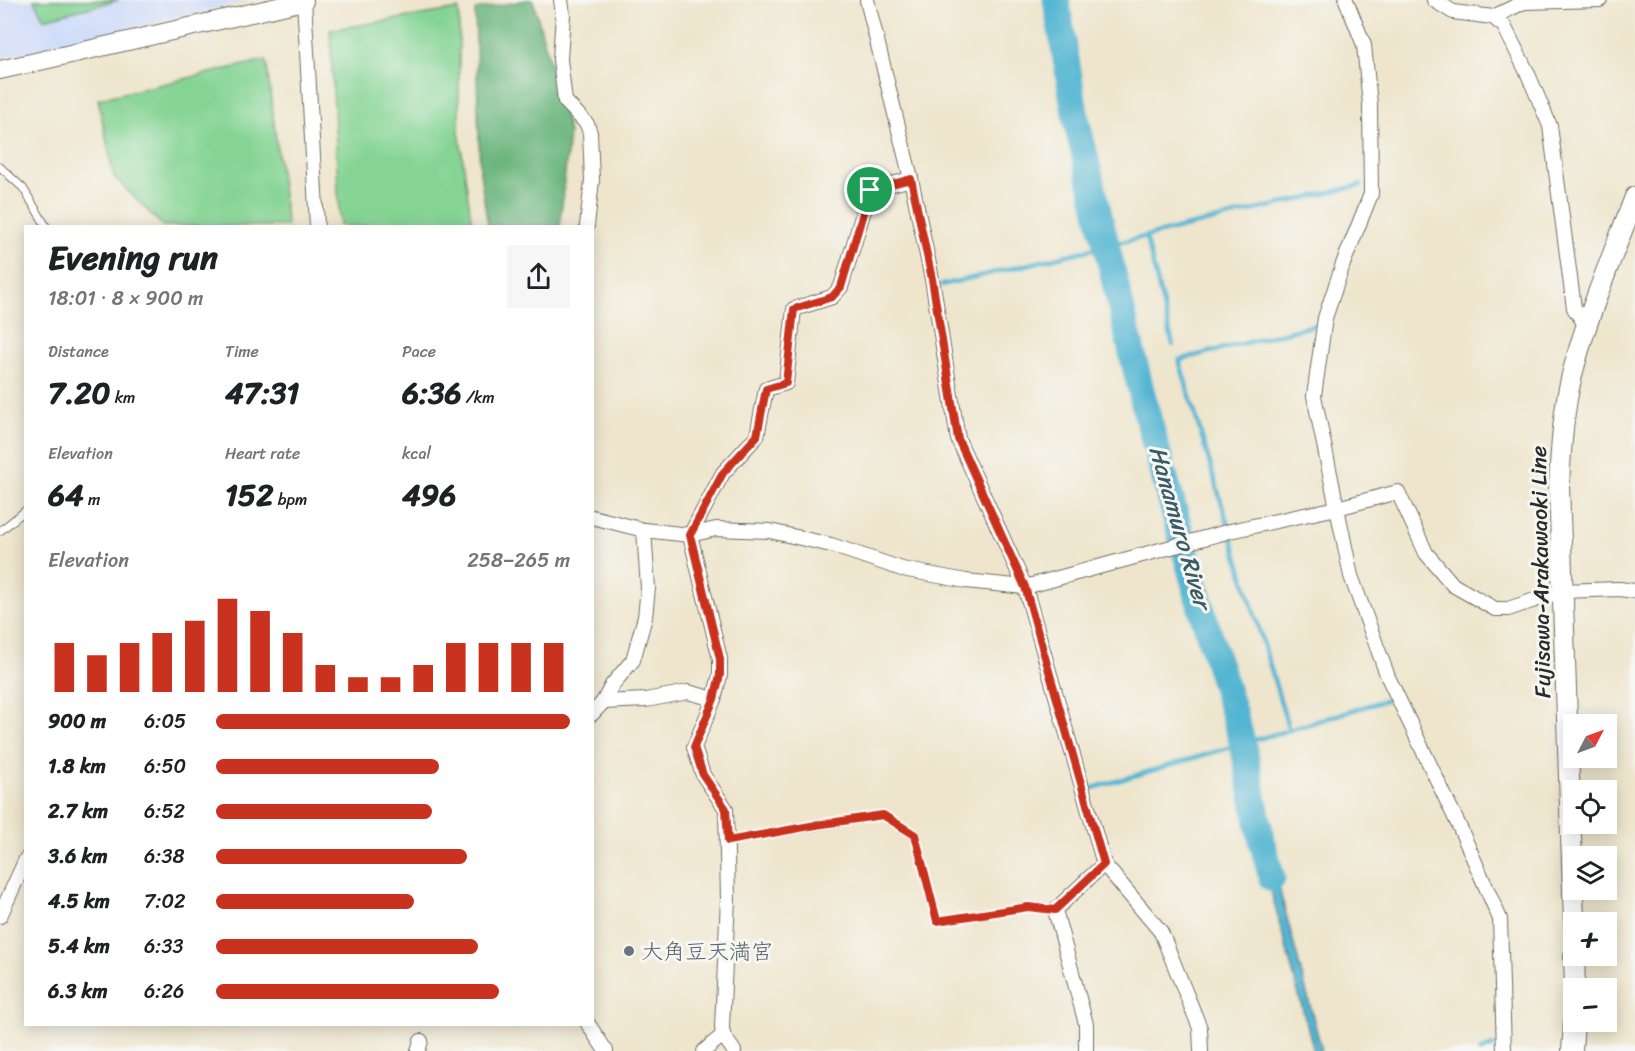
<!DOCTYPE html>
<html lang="en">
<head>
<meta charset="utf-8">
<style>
  :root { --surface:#fff; --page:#f6f6f6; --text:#202124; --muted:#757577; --accent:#c8321e }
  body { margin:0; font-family:Sriracha,"Klee One",sans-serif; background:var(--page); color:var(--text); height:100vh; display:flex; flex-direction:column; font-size:22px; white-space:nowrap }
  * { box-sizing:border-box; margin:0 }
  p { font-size:20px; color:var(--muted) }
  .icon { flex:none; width:33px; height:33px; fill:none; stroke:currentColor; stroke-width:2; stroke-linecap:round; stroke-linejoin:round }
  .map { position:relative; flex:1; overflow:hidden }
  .details { position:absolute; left:24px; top:225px; width:570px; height:801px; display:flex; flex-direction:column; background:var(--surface); border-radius:0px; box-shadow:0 3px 15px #0003 }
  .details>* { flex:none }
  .needle { width:39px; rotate:49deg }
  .fabs { position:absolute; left:1563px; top:714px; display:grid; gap:12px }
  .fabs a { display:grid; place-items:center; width:54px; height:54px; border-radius:0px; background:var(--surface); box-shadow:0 3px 15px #0003; font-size:30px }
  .pin { position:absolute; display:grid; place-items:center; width:51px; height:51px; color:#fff; margin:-26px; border:3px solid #fff; border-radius:50%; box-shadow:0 2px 6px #0007 }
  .round { display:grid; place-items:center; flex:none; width:63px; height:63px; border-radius:0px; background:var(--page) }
  .head { display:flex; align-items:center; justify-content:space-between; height:102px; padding:0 24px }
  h1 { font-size:33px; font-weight:800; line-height:45px }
  .stats { display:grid; grid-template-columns:repeat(3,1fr); gap:9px; height:102px; padding:6px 24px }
  .stats div { display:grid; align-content:center }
  .stats b { font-size:30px; font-weight:800 }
  .stats small { font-size:16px; font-weight:400 }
  .stats p { font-size:16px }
  .chart { height:168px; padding:12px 24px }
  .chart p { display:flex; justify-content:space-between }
  .chart svg { width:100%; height:108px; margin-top:6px; stroke:var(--accent); stroke-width:6 }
  ul { padding:0 24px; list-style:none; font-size:20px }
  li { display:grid; grid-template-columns:96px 72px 1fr; align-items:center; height:45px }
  li i { height:15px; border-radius:8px; background:var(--accent) }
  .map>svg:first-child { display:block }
</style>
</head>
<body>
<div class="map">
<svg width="1635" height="1051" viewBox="0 0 1635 1051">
  <rect width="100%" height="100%" fill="#f6f6f2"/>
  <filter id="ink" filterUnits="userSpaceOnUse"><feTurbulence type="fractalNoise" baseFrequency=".0167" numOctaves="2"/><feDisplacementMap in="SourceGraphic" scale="12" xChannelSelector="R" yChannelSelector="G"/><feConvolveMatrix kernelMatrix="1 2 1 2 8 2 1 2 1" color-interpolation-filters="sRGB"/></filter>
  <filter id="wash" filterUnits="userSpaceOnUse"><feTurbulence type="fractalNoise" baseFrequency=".008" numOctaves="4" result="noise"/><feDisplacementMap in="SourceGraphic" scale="24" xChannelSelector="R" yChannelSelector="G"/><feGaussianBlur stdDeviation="1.35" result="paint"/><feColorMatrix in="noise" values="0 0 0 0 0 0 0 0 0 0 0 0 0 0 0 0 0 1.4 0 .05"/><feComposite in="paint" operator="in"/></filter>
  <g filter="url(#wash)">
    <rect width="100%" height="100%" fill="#eee5cc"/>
    <!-- built -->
    <path fill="#cddbfa" d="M0,0H253L0,58Z"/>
    <!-- green -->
    <g fill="#85d494" stroke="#588060" stroke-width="1.5">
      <path d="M34,0H119L44,19Z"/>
      <path d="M459,9V131L472,226H340L330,30Z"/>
      <path d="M266,60L287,226H163L114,177L98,99Z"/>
    </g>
    <!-- forest -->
    <path fill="#6cb67e" stroke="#4c7054" stroke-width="1.5" d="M527,0H533L569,133L560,226H488L480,173L475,10Z"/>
    <!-- water -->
    <path fill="#53b5d2" stroke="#3f707e" stroke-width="1.5" d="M1267,842L1322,1051H1314L1258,843Z"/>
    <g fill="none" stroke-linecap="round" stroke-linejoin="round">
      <!-- stream -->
      <g stroke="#53b5d2" stroke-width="4.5">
        <path d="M1146,237L1173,345"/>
        <path d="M942,285L1361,185"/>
        <path d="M1289,730L1386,700"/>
        <path d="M1093,788L1289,730L1179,360L1315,325"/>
        <path d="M1480,1051L1493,1046"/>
      </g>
      <!-- river -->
      <path stroke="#53b5d2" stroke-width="27" d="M1056,0L1076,119L1145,407L1202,611L1243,744L1262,842L1272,878"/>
    </g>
  </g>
  <g filter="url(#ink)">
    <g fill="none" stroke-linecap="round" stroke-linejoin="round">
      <defs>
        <g id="service">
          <path d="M0,167L23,188L46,226"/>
          <path d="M0,531L26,510"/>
          <path d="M728,841L883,815L915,835L937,921L1028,907L1055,910"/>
        </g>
        <g id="minor">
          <path d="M304,0L317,226"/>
          <path d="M561,0L563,15L560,59L565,101L587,124L590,133L592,180L587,226"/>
          <path d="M867,0L911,179L932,279L958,439L1025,587L1104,864L1161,932L1200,1028L1201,1051"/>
          <path d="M1346,0L1364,45L1370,104L1371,194L1343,264L1325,318L1314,396L1351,576L1388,677L1460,828L1500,919L1504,1051"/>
          <path d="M1434,0L1453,12L1493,17L1504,26L1528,74L1550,126L1574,308L1587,327"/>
          <path d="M1493,17L1524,2L1600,0"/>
          <path d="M592,517L644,530L690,535L716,529L770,531L831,545L902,569L966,581L1025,587L1230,531L1337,508L1398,492L1426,553L1453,585L1495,609H1508L1562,591L1619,589L1635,591"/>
          <path d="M603,702L612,685L633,660L645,617L648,588L644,530"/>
          <path d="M592,714L603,702L646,700L688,692L714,699"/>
          <path d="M0,916L26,859"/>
          <path d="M588,1024L606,1051"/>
          <path d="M418,1051L421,1041"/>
          <path d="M704,1051L723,1035"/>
          <path d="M734,1051L723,1035L722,1027L728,899L726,809L703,775L694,747L714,699L720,675V659L690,535L723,473L757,436L766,389L786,383L794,309L832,297L841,287L870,190L911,179"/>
          <path d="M1086,1051V1024L1055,910L1104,864"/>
        </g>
        <path id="tertiary" d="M0,70L304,1"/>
        <g id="secondary">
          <path d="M1574,922L1559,485C1561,448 1563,411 1572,375C1587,315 1613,255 1635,197"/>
          <path d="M1574,956L1575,988"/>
          <path d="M1572,1051L1574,1022"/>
        </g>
      </defs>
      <!-- service casing -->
      <use href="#service" stroke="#6f6c63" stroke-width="9"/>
      <!-- minor casing -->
      <use href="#minor" stroke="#6f6c63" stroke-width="16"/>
      <!-- tertiary casing -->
      <use href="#tertiary" stroke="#6f6c63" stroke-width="20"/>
      <!-- secondary casing -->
      <use href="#secondary" stroke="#6f6c63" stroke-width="22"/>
      <!-- service -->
      <use href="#service" stroke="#fff" stroke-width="7"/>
      <!-- minor -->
      <use href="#minor" stroke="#fff" stroke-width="14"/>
      <!-- tertiary -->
      <use href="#tertiary" stroke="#fff" stroke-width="18"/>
      <!-- secondary -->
      <use href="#secondary" stroke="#fff" stroke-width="20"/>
    </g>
  </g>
  <g fill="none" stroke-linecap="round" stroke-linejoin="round" filter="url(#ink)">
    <defs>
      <path id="route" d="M911,179L932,279L958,439L1025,587L1104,864L1055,910L1028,907L937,921L915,835L883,815L816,825L728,841L726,809L703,775L694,747L714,699L720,675V659L690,535L723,473L757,436L766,389L786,383L794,309L832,297L841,287L870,190Z"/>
    </defs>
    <!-- route casing -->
    <use href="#route" stroke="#fff" stroke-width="12"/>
    <!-- route -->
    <use href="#route" stroke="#c8321e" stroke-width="8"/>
  </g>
  <!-- markers -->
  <circle fill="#6b7280" stroke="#f6f6f2" stroke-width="2" cx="629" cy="951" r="6"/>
  <g text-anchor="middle" stroke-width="6" stroke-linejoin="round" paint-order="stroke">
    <!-- street labels -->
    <g font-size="22" fill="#2b2b2b" stroke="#f6f6f2">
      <text transform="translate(1540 572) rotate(-91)" y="8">Fujisawa-Arakawaoki Line</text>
    </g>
    <!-- worship labels -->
    <g font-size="22" fill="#5b616d" stroke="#f6f6f2" text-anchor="start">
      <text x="641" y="959">大角豆天満宮</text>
    </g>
    <!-- water labels -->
    <g font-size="24" font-style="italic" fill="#395b65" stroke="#f6f6f2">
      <text transform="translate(1180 527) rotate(74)" y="8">Hanamuro River</text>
    </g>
  </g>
</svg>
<div class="fabs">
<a><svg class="needle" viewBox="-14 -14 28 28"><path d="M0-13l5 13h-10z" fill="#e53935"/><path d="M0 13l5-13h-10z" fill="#757577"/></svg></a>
<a><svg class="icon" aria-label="locate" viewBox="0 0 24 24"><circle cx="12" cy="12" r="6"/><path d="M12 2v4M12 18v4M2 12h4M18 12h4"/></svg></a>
<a><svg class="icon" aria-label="layers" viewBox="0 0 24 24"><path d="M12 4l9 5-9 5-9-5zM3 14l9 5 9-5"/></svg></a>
<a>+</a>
<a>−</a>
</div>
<div class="pin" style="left:870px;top:190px;background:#1e9e55"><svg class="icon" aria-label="arrive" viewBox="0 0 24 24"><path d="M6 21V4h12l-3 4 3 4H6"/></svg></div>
<section class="details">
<div class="head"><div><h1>Evening run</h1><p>18:01 · 8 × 900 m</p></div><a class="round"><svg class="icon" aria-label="share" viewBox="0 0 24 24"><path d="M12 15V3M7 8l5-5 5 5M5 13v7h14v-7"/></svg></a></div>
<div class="stats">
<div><p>Distance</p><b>7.20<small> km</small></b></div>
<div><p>Time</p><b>47:31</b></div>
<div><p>Pace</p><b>6:36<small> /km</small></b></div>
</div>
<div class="stats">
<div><p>Elevation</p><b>64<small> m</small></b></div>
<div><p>Heart rate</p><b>152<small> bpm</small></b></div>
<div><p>kcal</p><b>496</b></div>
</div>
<div class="chart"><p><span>Elevation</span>258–265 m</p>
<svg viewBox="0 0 160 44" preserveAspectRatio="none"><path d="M5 44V24M15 44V29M25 44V24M35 44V20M45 44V15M55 44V6M65 44V11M75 44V20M85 44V33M95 44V38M105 44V38M115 44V33M125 44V24M135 44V24M145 44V24M155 44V24"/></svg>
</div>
<ul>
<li><b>900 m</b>6:05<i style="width:100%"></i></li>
<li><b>1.8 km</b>6:50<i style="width:63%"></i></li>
<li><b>2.7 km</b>6:52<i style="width:61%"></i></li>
<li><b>3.6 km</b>6:38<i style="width:71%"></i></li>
<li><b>4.5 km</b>7:02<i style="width:56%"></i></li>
<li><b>5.4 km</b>6:33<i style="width:74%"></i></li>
<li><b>6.3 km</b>6:26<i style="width:80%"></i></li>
</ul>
</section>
</div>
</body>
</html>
